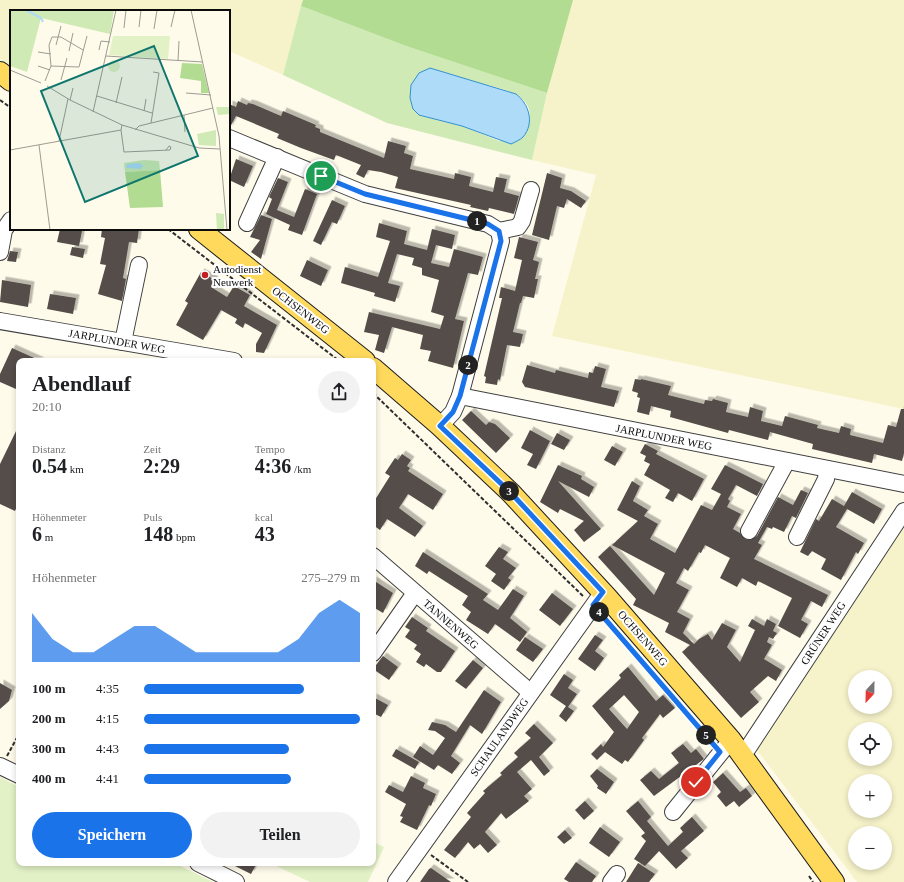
<!DOCTYPE html>
<html lang="de">
<head>
<meta charset="utf-8">
<style>
  :root { --surface:#fff; --page:#f2f2f2; --text:#202124; --muted:#757577; --accent:#1a73e8 }
  body { margin:0; font-family:Georgia,serif; background:var(--page); color:var(--text); height:100vh; display:flex; flex-direction:column; font-size:15px; white-space:nowrap }
  * { box-sizing:border-box; margin:0 }
  p { font-size:13px; color:var(--muted) }
  .icon { flex:none; width:22px; height:22px; fill:none; stroke:currentColor; stroke-width:2; stroke-linecap:round; stroke-linejoin:round }
  .map { position:relative; flex:1; overflow:hidden }
  .details { position:absolute; left:16px; top:358px; width:360px; height:508px; display:flex; flex-direction:column; background:var(--surface); border-radius:8px; box-shadow:0 2px 6px #0003 }
  .details>* { flex:none }
  .needle { width:26px; rotate:202deg }
  .buttons { position:absolute; left:848px; top:670px; display:grid; gap:8px }
  .buttons a { display:grid; place-items:center; width:44px; height:44px; border-radius:50%; background:var(--surface); box-shadow:0 2px 6px #0003; font-size:20px }
  .pin { position:absolute; display:grid; place-items:center; width:34px; height:34px; color:#fff; margin:-17px; border:2px solid #fff; border-radius:50%; box-shadow:0 1px 4px #0007 }
  .km { position:absolute; width:20px; height:20px; margin:-10px; border-radius:50%; background:#222; color:#fff; font-size:11px; line-height:20px; text-align:center }
  .round { display:grid; place-items:center; flex:none; width:42px; height:42px; border-radius:21px; background:var(--page) }
  .overview { display:flex; align-items:center; justify-content:space-between; height:68px; padding:0 16px }
  h1 { font-size:22px; font-weight:700; line-height:30px }
  .metrics { display:grid; grid-template-columns:repeat(3,1fr); gap:6px; height:68px; padding:4px 16px }
  .metrics div { display:grid; align-content:center }
  .metrics b { font-size:20px; font-weight:700 }
  .metrics small { font-size:11px; font-weight:400 }
  .metrics p { font-size:11px }
  .chart { height:112px; padding:8px 16px }
  .chart p { display:flex; justify-content:space-between }
  .chart svg { width:100%; height:72px; margin-top:4px; fill:var(--accent); opacity:.7 }
  .primary-button { display:flex; gap:8px; margin-top:auto; padding:8px 16px }
  .primary-button a { flex:1; height:46px; border-radius:24px; background:var(--accent); color:#fff; font-size:16px; font-weight:700; line-height:46px; text-align:center }
  .primary-button a+a { background:var(--page); color:var(--text) }
  ul { padding:0 16px; list-style:none; font-size:13px }
  li { display:grid; grid-template-columns:64px 48px 1fr; align-items:center; height:30px }
  li i { height:10px; border-radius:5px; background:var(--accent) }
  .map>svg:first-child { display:block }
</style>
</head>
<body>
<div class="map">
<svg width="904" height="882" viewBox="0 0 904 882">
  <defs>
    <filter id="shadow"><feDropShadow dx="3.5" dy="-3.5" stdDeviation="0" flood-color="#0004"/></filter>
  </defs>
  <rect width="100%" height="100%" fill="#fffbeb"/>
  <!-- farmland -->
  <g fill="#f6f3ca" fill-rule="evenodd">
    <path d="M0,0H303L283,75L229,51V11H11V68L0,59Z"/>
    <path d="M572,0H904V409L552,336L596,175L532,160L547,93Z"/>
    <path d="M904,524V882H857L757,750ZM855,677H885V707H855ZM855,729H885V759H855ZM855,781H885V811H855ZM855,833H885V863H855Z"/>
  </g>
  <!-- green -->
  <path fill="#cfeab4" fill-rule="evenodd" d="M301,6L406,46L547,93L532,160L387,123L283,75ZM472,82C493,87 537,91 529,123C528,127 525,133 523,137L499,141L462,126L419,115L413,109L410,98L411,85Z"/>
  <!-- forest -->
  <path fill="#b2dc92" d="M303,0H573L547,93L406,46L301,6Z"/>
  <!-- pitch -->
  <g fill="#e2f1c6">
    <path d="M0,777L19,787V863H174L213,882H0Z"/>
    <path d="M373,842L384,847L368,882H310L274,865L275,863H373Z"/>
  </g>
  <!-- water -->
  <path fill="#aedbf8" stroke="#3290d2" d="M430,68L516,94C529,104 535,123 523,137C520,140 515,142 511,144L462,126L419,115L413,109L410,98L411,85L419,73Z"/>
  <!-- building -->
  <g fill="#554d48" fill-rule="evenodd" filter="url(#shadow)">
    <path d="M238,101L247,105L248,103L253,104L281,116L283,111L316,125L315,127L320,129V132L384,158L388,141L406,146L404,153L413,156L410,169L454,179L455,173L471,177L469,186L493,192L496,177L507,179L504,192L519,196L514,214L489,208L488,211L470,207L471,205L395,188L398,177L381,172L368,170L364,178L356,174L361,165L336,155L334,160L301,148L277,138L279,134L236,116L229,129V104L236,107Z"/>
    <path d="M236,159L253,166L244,187L229,180Z"/>
    <path d="M547,173L562,178L560,188L571,191L586,201L581,208L567,199L564,208L557,206L549,240L532,235Z"/>
    <path d="M278,178L288,182L277,210L294,217L305,189L317,194L302,235L288,230L290,225L266,214L272,199L269,197Z"/>
    <path d="M332,200L345,206L337,224L332,222L321,245L313,241Z"/>
    <path d="M261,215L272,219L261,259L251,252L260,240L250,237Z"/>
    <path d="M379,223L407,231L404,244L427,250L432,229L455,235L452,249L436,245L431,263L449,267L454,249L483,257L478,275L468,273L455,319L464,321L453,368L428,361L431,351L420,349L423,335L392,327L384,353L375,350L379,335L364,332L369,312L440,329L444,316L431,312L439,280L422,275V268L412,265L414,258L397,254L388,283L400,286L395,302L374,296L375,293L341,283L345,267L378,277L390,241L376,237Z"/>
    <path d="M60,229L82,231L79,246L57,242Z"/>
    <path d="M102,229H139L137,243L129,242L123,278L126,279L122,301L98,294L106,265L100,264L105,238L101,237Z"/>
    <path d="M519,237L538,242L533,260L539,262L535,279H538L534,298L523,296L521,303H520L513,332L523,334L520,347L507,345L500,380L498,379L497,385L485,383L486,377L484,376L502,298H499L501,287L515,291L522,260L514,258Z"/>
    <path d="M72,247L85,249L83,258L70,255Z"/>
    <path d="M10,251L18,252L16,262L7,261Z"/>
    <path d="M307,260L328,270L321,286L300,276Z"/>
    <path d="M201,272L215,280L211,287L227,297L234,286L250,295L244,306L277,325L264,353L256,352V344L262,333L245,323L243,328L235,323L237,319L221,310L203,340L176,325L188,303L185,301Z"/>
    <path d="M2,280L31,285L28,307L0,302Z"/>
    <path d="M50,294L76,298L73,314L47,309Z"/>
    <path d="M12,348L41,361H19V382L16,389L0,382V374Z"/>
    <path d="M527,365L555,373L556,370L588,378L589,372L593,373L595,366L606,369L601,387L619,391L614,407L525,387L522,382Z"/>
    <path d="M635,379L641,380V379L671,386L668,395L704,404L705,400L712,401L713,399L728,403L726,412L748,417L750,407L763,411L761,421L782,426L785,416L818,425L817,428L839,433L841,426L851,429L850,435L883,443L888,425L896,427L901,409H904V453L902,461L874,454L872,463L812,449L813,444L770,432L768,440L729,430L728,433L670,417L671,411L651,406L649,415L637,412L640,398L637,397L638,393L632,391Z"/>
    <path d="M471,411L486,425L489,422L495,424L510,438L496,453L462,420Z"/>
    <path d="M19,425V502L15,511L0,504V464Z"/>
    <path d="M530,430L550,441L536,469L527,465L533,454L521,448Z"/>
    <path d="M557,433L570,440L564,450L551,444Z"/>
    <path d="M645,444L658,451L656,454L704,479L692,501L678,493L673,502L665,498L670,490L644,475L650,464L644,461L646,456L640,453Z"/>
    <path d="M612,446L623,452L615,466L604,460Z"/>
    <path d="M402,454L411,460L407,466L410,468L408,471L443,494L433,510L408,494L399,508L423,526L415,537L387,519L380,530L373,525V503L390,476L385,473L395,458L398,460Z"/>
    <path d="M558,465L582,476L581,479L594,487L589,497L558,481L601,529L584,542L574,530L584,521L560,509L558,513L540,502Z"/>
    <path d="M725,465L763,484L757,496L736,485L728,499L730,501L727,507L741,514L733,529L740,533L745,539L750,540L757,536L778,497L793,505L801,490L808,493L796,518L792,516L784,532L773,527L772,529L767,527L758,543L762,545L754,559L828,595L822,607L811,601L801,620L808,624L800,638L778,626L792,598L758,581L756,586L742,578L737,587L720,578L730,558L705,545L701,553L699,552L688,571L684,568L676,583L689,590L677,612L690,619L683,633L694,644L699,639L708,634L712,640L722,623L736,630L727,647L740,662L755,630L748,626L752,619L764,626L767,619L776,624L773,631L777,633L773,639L769,637L767,642L772,645L764,659L782,670L776,681L768,676L750,692L759,702L741,718L682,652L690,645L665,632L669,623L633,605L636,599L598,557L610,546L654,595L665,573L612,545L638,521L617,510L632,481L640,486L633,501L648,510L644,516L658,524L650,539L675,553L701,505L712,510L721,494L711,489Z"/>
    <path d="M852,492L882,509L874,524L847,509L836,527L864,543L858,554L856,552L841,580L821,569L826,559L812,551L808,556L800,552L816,519L819,521L832,499L844,506Z"/>
    <path d="M499,547L508,552L503,559L516,568L508,578L511,580L504,590L491,581L496,574L485,566Z"/>
    <path d="M423,552L488,594L483,600L498,610L513,589L524,596L510,618L527,632L520,642L495,624L488,634L466,620L471,612L462,605L468,596L429,571L427,574L415,566Z"/>
    <path d="M373,580L393,593L383,613L373,607Z"/>
    <path d="M552,593L573,609L560,626L539,610Z"/>
    <path d="M412,617L428,628L426,631L455,651L441,672H437L426,664L424,667L416,662L421,654L414,649L417,645L405,637L410,630L405,627Z"/>
    <path d="M595,635L603,640L595,651L604,658L595,671L578,659Z"/>
    <path d="M525,637L543,649L533,662L516,650Z"/>
    <path d="M383,656L398,667L389,680L373,669Z"/>
    <path d="M473,660L483,668L466,689L455,681Z"/>
    <path d="M628,667L656,701L663,695L675,708L663,718L660,714L642,738L644,740L628,762L625,760L622,764L605,752L597,760L591,754L601,744L603,747L614,732L592,706L621,678L619,675ZM624,695L639,712L627,729L609,709Z"/>
    <path d="M564,674L573,680L568,688L577,694L568,707L574,711L566,722L559,716L566,706L550,695Z"/>
    <path d="M0,683L12,690L9,701L0,709Z"/>
    <path d="M484,690L501,702L482,734L470,725L451,756L460,763L452,774L438,765L434,770L413,757L420,746L433,755L445,738L435,731L428,730L432,722L445,725L456,732Z"/>
    <path d="M373,697L388,705L381,717L373,713Z"/>
    <path d="M534,724L553,743L539,757L550,771L544,776L531,760L517,772L532,789L524,796L529,801L506,819L501,813L485,832L497,845L488,853L480,844L474,849L468,842L455,858L444,850L471,817L467,813L485,793L483,791L502,775L500,773L518,757L514,753L531,738L525,733Z"/>
    <path d="M683,744L691,753L696,749L704,759L654,796L640,780L651,771L659,779L679,763L671,753Z"/>
    <path d="M396,749L419,762L415,769L392,756Z"/>
    <path d="M597,769L614,782L606,794L597,788L598,786L590,776Z"/>
    <path d="M723,773L740,792L746,788L752,796L739,807L734,801L726,807L717,796L721,792L713,782Z"/>
    <path d="M411,776L425,783L423,788L436,794L431,806L429,805L417,830L400,822L403,817L400,816L406,804L385,792L389,785L403,792Z"/>
    <path d="M585,801L594,811L584,820L575,810Z"/>
    <path d="M638,801L651,817L647,821L668,846L683,832L680,828L692,817L704,831L681,851L688,858L676,869L659,851L645,866L634,859L646,841L641,836L645,833L626,811Z"/>
    <path d="M600,827L620,842L609,857L589,843Z"/>
    <path d="M565,830L572,838L564,844L557,837Z"/>
    <path d="M576,862L596,876L592,882H569L564,879Z"/>
    <path d="M229,863H257L251,874Z"/>
    <path d="M638,863L655,874L649,882H626Z"/>
    <path d="M431,868L451,882H420L429,869Z"/>
  </g>
  <g fill="none" stroke-linecap="round" stroke-linejoin="round">
    <defs>
      <g id="minor">
        <path d="M229,138L365,194L488,224L499,231L501,241L460,396"/>
        <path d="M247,223L277,157"/>
        <path d="M499,231L518,227L522,221L531,190"/>
        <path d="M0,252L4,230L11,220"/>
        <path d="M0,321L234,361"/>
        <path d="M123,342L139,265"/>
        <path d="M440,426L453,412L460,396L904,484"/>
        <path d="M749,531L787,461"/>
        <path d="M797,537L826,479L827,469"/>
        <path d="M373,556L530,692"/>
        <path d="M373,653L415,593"/>
        <path d="M741,754L748,748L904,511"/>
        <path d="M0,766L19,775"/>
        <path d="M673,812L731,740"/>
        <path d="M198,863L236,882"/>
        <path d="M396,882L603,592"/>
        <path d="M611,882L617,874"/>
      </g>
      <g id="major">
        <path d="M0,72L11,81"/>
        <path d="M199,229L365,361"/>
        <path d="M373,368L440,426L511,493L607,597L731,740L834,882"/>
      </g>
    </defs>
    <!-- minor casing -->
    <use href="#minor" stroke="#3f3f3f" stroke-width="18"/>
    <!-- major casing -->
    <use href="#major" stroke="#1d1d1d" stroke-width="22"/>
    <!-- path -->
    <g stroke="#2e2e2e" stroke-width="2" stroke-dasharray="4 2" stroke-linecap="butt">
      <path d="M0,100L11,108"/>
      <path d="M168,229L338,360"/>
      <path d="M373,393L583,596"/>
      <path d="M7,756L19,734"/>
      <path d="M431,855L468,882"/>
      <path d="M809,876L813,882"/>
    </g>
    <!-- minor -->
    <use href="#minor" stroke="#fff" stroke-width="16"/>
    <!-- major -->
    <use href="#major" stroke="#fed95c" stroke-width="20"/>
  </g>
  <g fill="none" stroke-linecap="round" stroke-linejoin="round">
    <defs>
      <path id="route" d="M321,176L365,194L488,224L499,231L501,241L460,396L453,412L440,426L511,493L603,592L593,605L720,752L696,782"/>
    </defs>
    <!-- route casing -->
    <use href="#route" stroke="#fff" stroke-width="8"/>
    <!-- route -->
    <use href="#route" stroke="#1a73e8" stroke-width="5"/>
  </g>
  <!-- markers -->
  <circle fill="#c11f24" stroke="#fff" stroke-width="1.5" cx="205" cy="275" r="4"/>
  <g text-anchor="middle" stroke-width="4" stroke-linejoin="round" paint-order="stroke">
    <!-- poi labels -->
    <g font-size="11" fill="#0c0c0c" stroke="#fff" text-anchor="start">
      <text x="213" y="273">Autodienst<tspan x="213" dy="13">Neuwerk</tspan></text>
    </g>
    <!-- street labels -->
    <g font-size="11" fill="#0c0c0c" stroke="#fff">
      <text transform="translate(301 310) rotate(38)" y="4">OCHSENWEG</text>
      <text transform="translate(117 341) rotate(10)" y="4">JARPLUNDER WEG</text>
      <text transform="translate(664 437) rotate(11)" y="4">JARPLUNDER WEG</text>
      <text transform="translate(451 624) rotate(41)" y="4">TANNENWEG</text>
      <text transform="translate(823 633) rotate(-57)" y="4">GRÜNER WEG</text>
      <text transform="translate(643 638) rotate(49)" y="4">OCHSENWEG</text>
      <text transform="translate(499 737) rotate(-55)" y="4">SCHAULANDWEG</text>
    </g>
  </g>
  <!-- overview -->
  <g transform="translate(10 10)">
    <rect width="220" height="220" fill="#fffbeb"/>
    <path d="M0,0H104L100,24L31,8L17,62L0,56ZM206,97H220V104L208,105ZM206,120V136L189,135L187,124ZM134,150L149,151L150,160L115,162L114,153ZM206,203L214,204V220H207Z" fill="#cfeab4"/>
    <path d="M172,53L192,54L199,83H191V71L170,68ZM150,160L153,197L120,198L115,162Z" fill="#b2dc92"/>
    <path d="M103,26H160L158,49L99,45ZM98 56a6 6 0 1 1 12 0a6 6 0 1 1-12 0Z" fill="#e2f1c6"/>
    <path d="M130,153L133,156L131,159L116,158L117,154Z" fill="#aedbf8"/>
    <path fill="none" stroke="#aedbf8" stroke-width="2" d="M16,0L31,8L33,12"/>
    <path fill="none" stroke="#9e9b92" stroke-width="1" d="M181,0L209,126L217,220M129,17L131,0M161,17L165,0M114,18L116,0M144,19L147,0M46,35L51,16M89,40L91,31L100,32M59,41L63,23M28,42L41,44M96,46L193,52M168,51L169,31M28,56L40,60M41,56L69,57L77,26M0,60L31,73M51,70L57,48M35,71L41,56L39,35L42,27H51L73,40M37,76L60,90L112,115L189,138L210,139M176,83L201,85M87,86L142,103M60,90L63,78M106,93L112,67M134,101L136,89M83,102L106,0M174,105L175,122M141,113L149,63L143,62M111,120L114,142L160,140L161,137L159,136L156,140M125,120L129,116L203,98M49,131L58,89M29,135L40,220M0,140L111,120L112,115"/>
    <path fill="#0f766e" fill-opacity="0.15" stroke="#0f766e" stroke-width="2" d="M144,36L188,146L75,192L31,81Z"/>
    <rect width="220" height="220" fill="none" stroke="#0c0c0c" stroke-width="2"/>
  </g>
</svg>
<div class="buttons">
<a><svg class="needle" viewBox="-14 -14 28 28"><path d="M0-13l5 13h-10z" fill="#e53935"/><path d="M0 13l5-13h-10z" fill="#757577"/></svg></a>
<a><svg class="icon" aria-label="locate" viewBox="0 0 24 24"><circle cx="12" cy="12" r="6"/><path d="M12 2v4M12 18v4M2 12h4M18 12h4"/></svg></a>
<a>+</a>
<a>−</a>
</div>
<div class="pin" style="left:321px;top:176px;background:#1e9e55"><svg class="icon" aria-label="arrive" viewBox="0 0 24 24"><path d="M6 21V4h12l-3 4 3 4H6"/></svg></div>
<div class="pin" style="left:696px;top:782px;background:#d93025"><svg class="icon" aria-label="check" viewBox="0 0 24 24"><path d="M5 12l5 5 9-10"/></svg></div>
<b class="km" style="left:477px;top:221px">1</b>
<b class="km" style="left:468px;top:365px">2</b>
<b class="km" style="left:509px;top:491px">3</b>
<b class="km" style="left:599px;top:612px">4</b>
<b class="km" style="left:706px;top:735px">5</b>
<section class="details">
<div class="overview"><div><h1>Abendlauf</h1><p>20:10</p></div><a class="round"><svg class="icon" aria-label="share" viewBox="0 0 24 24"><path d="M12 15V3M7 8l5-5 5 5M5 13v7h14v-7"/></svg></a></div>
<div class="metrics">
<div><p>Distanz</p><b>0.54<small> km</small></b></div>
<div><p>Zeit</p><b>2:29</b></div>
<div><p>Tempo</p><b>4:36<small> /km</small></b></div>
</div>
<div class="metrics">
<div><p>Höhenmeter</p><b>6<small> m</small></b></div>
<div><p>Puls</p><b>148<small> bpm</small></b></div>
<div><p>kcal</p><b>43</b></div>
</div>
<div class="chart"><p><span>Höhenmeter</span>275–279 m</p>
<svg viewBox="0 0 160 44" preserveAspectRatio="none"><path d="M0 44V14L10 30L20 38L30 38L40 30L50 22L60 22L70 30L80 38L90 38L100 38L110 38L120 38L130 30L140 14L150 6L160 14V44z"/></svg>
</div>
<ul>
<li><b>100 m</b>4:35<i style="width:74%"></i></li>
<li><b>200 m</b>4:15<i style="width:100%"></i></li>
<li><b>300 m</b>4:43<i style="width:67%"></i></li>
<li><b>400 m</b>4:41<i style="width:68%"></i></li>
</ul>
<div class="primary-button"><a>Speichern</a><a>Teilen</a></div>
</section>
</div>
</body>
</html>
